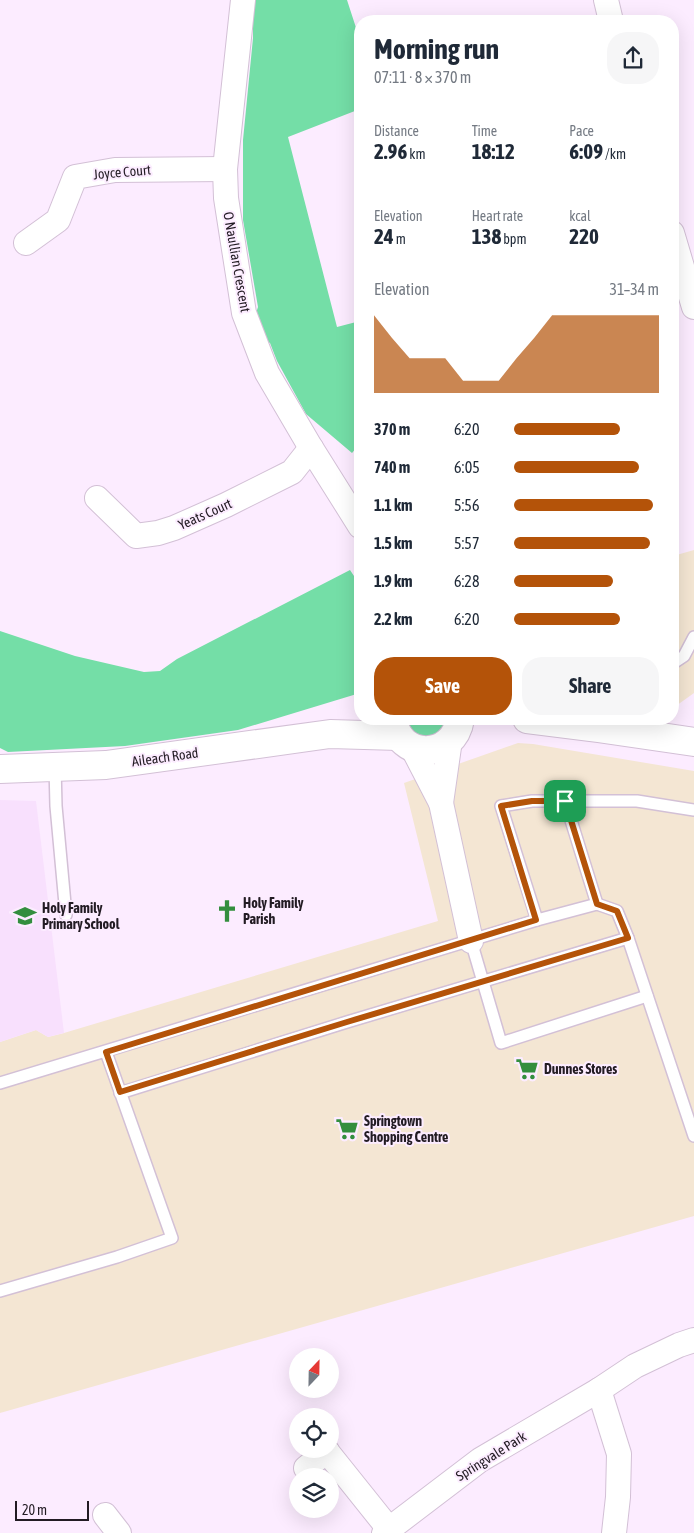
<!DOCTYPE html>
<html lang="en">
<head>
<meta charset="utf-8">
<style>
  :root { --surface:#fff; --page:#f6f6f7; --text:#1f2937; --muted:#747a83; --accent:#b45309 }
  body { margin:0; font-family:"Asap Condensed",sans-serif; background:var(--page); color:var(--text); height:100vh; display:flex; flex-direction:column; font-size:19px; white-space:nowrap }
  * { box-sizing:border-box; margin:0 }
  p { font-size:16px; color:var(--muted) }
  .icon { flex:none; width:28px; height:28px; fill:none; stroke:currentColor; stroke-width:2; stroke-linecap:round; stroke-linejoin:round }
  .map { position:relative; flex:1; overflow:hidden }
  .drawer { position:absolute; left:354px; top:15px; width:325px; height:710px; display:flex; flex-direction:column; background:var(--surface); border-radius:20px; box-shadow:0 5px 20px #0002 }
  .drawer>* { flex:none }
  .needle { width:32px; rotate:22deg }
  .controls { position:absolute; left:289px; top:1348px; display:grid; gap:10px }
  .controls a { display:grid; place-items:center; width:50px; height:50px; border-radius:50%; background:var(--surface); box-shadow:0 5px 20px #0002; font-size:25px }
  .scale { position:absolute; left:15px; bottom:12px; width:74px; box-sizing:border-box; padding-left:5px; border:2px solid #221b23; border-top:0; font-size:14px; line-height:18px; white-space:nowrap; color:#221b23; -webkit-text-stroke:4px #fcecff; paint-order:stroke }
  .pin { position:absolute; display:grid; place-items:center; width:42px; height:42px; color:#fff; margin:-21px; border-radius:10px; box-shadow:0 2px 8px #0006 }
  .round { display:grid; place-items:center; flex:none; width:52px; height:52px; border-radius:20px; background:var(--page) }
  .summary { display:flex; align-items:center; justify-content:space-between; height:85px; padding:0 20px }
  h1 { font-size:28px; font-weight:700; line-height:38px }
  .figures { display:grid; grid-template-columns:repeat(3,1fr); gap:8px; height:85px; padding:5px 20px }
  .figures div { display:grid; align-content:center }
  .figures b { font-size:21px; font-weight:700 }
  .figures small { font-size:14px; font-weight:400 }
  .figures p { font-size:14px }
  .chart { height:140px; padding:10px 20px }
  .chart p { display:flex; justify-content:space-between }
  .chart svg { width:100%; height:90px; margin-top:5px; fill:var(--accent); opacity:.7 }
  .action { display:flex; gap:10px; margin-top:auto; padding:10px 20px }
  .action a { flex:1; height:58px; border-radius:20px; background:var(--accent); color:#fff; font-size:20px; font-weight:700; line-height:58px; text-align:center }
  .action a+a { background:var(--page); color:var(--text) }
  ul { padding:0 20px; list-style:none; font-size:16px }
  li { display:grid; grid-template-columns:80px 60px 1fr; align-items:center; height:38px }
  li i { height:12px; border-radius:6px; background:var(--accent) }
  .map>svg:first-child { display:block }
</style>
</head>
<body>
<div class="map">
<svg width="694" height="1533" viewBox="0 0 694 1533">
  <rect width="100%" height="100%" fill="#fcecff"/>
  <!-- commercial -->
  <g fill="#f4e6d3">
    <path d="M694,550V693L673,708V556Z"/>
    <path d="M518,743L533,744L694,771V1216L0,1413V1042L36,1030L48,1037L64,1033L438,921L404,783Z"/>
  </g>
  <!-- built -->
  <path fill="#f8e0fd" d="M0,800L36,801L64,1033L48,1037L36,1030L0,1042Z"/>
  <!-- green -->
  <g fill="#74dea7">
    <path d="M253,0H347L360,40V109L288,137L337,327L360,321V448L358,446L352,453L306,414L277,361L270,343L259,337L255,316L258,307L243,220V140L253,38Z"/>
    <path d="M350,570L360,585V693L238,730L125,746L8,752L0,748V631L75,656L144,672L160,671L177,659Z"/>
    <path d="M403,719H450L447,730L420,740Z"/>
  </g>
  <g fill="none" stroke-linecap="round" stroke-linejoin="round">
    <defs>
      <g id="lane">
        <path d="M672,664L684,656L694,637"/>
        <path d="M55,766L56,806L66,915"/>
        <path d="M597,904L617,911L628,938L694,1136"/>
        <path d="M537,920L501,806L532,801H637L694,810"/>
        <path d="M471,941L501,1043L647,996"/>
        <path d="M0,1083L537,920L597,904L565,801"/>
        <path d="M120,1093L347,1022L628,938"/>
        <path d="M0,1291L117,1257L172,1238L106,1052"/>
      </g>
      <g id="street">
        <path d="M243,0L225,169L226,198L244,313L267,373L311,448L360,526"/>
        <path d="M606,0L611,21"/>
        <path d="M672,233L694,307"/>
        <path d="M26,243L58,220L75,177L115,170L225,169"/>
        <path d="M97,498L136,536L158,533L174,528L226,505L292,472L311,448"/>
        <path d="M412,747L441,803L471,941"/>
        <path d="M441,803L450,740"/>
        <path d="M599,1390L619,1454L618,1497L614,1533"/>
        <path d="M325,1449L389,1529"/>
        <path d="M306,1468L327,1451"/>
        <path d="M105,1515L119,1533"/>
        <path d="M384,1533L480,1460L599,1390L635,1366L679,1345L694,1340"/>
      </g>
      <g id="secondary">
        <path d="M393,719C398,761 454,760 460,719"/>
        <path d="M527,719L599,728L694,742"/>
        <path d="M0,769L106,765L330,734L399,736"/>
      </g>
    </defs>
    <!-- lane casing -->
    <use href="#lane" stroke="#d3c0d6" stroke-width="14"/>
    <!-- street casing -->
    <use href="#street" stroke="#d3c0d6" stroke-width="26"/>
    <!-- secondary casing -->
    <use href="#secondary" stroke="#d3c0d6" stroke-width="30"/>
    <!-- lane -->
    <use href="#lane" stroke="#fff" stroke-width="11"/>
    <!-- street -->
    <use href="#street" stroke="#fff" stroke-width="24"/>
    <!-- secondary -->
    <use href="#secondary" stroke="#fff" stroke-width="28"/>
  </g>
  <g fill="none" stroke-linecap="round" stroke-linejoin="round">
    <defs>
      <path id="route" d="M532,801H565L597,904L617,911L628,938L347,1022L120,1092L106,1052L536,920L501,806Z"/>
    </defs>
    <!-- route casing -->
    <use href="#route" stroke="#fff" stroke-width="10"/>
    <!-- route -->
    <use href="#route" stroke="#b45309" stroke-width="6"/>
  </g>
  <!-- icons -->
  <defs>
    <symbol id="church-bare" viewBox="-9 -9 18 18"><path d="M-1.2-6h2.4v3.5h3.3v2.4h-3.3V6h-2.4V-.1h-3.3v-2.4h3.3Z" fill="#338e3e" stroke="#fcecff" stroke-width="2.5" paint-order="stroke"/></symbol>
    <symbol id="school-bare" viewBox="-9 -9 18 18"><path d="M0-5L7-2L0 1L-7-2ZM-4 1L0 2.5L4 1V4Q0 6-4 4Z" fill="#338e3e" stroke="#fcecff" stroke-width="2.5" paint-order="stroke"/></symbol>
    <symbol id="supermarket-bare" viewBox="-9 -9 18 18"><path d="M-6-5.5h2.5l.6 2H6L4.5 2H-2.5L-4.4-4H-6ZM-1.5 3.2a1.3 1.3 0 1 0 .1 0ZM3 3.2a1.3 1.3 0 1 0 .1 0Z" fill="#338e3e" stroke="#fcecff" stroke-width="2.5" paint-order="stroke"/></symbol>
  </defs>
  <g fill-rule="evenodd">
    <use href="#church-bare" x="211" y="895" width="32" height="32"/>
    <use href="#school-bare" x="9" y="900" width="32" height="32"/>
    <use href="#supermarket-bare" x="511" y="1053" width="32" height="32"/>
    <use href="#supermarket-bare" x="331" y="1113" width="32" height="32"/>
  </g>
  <g text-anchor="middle" stroke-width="4" stroke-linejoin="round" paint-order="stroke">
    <!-- street labels -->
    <g font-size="14" fill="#221b23" stroke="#fcecff">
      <text transform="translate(122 172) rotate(-5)" y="5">Joyce Court</text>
      <text transform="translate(237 262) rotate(80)" y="5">O Naullian Crescent</text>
      <text transform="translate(205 514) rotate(-24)" y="5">Yeats Court</text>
      <text transform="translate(165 757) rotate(-8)" y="5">Aileach Road</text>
      <text transform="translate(491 1456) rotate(-32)" y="5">Springvale Park</text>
    </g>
    <!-- poi labels -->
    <g font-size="14" font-weight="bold" fill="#221b23" stroke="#fcecff" text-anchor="start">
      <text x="243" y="908">Holy Family<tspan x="243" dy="16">Parish</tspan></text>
      <text x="42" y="913">Holy Family<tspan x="42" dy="16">Primary School</tspan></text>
      <text x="544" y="1074">Dunnes Stores</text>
      <text x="364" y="1126">Springtown<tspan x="364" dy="16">Shopping Centre</tspan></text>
    </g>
  </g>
</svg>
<div class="controls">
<a><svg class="needle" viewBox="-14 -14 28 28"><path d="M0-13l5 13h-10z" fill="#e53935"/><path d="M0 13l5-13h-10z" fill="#747a83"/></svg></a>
<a><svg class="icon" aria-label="locate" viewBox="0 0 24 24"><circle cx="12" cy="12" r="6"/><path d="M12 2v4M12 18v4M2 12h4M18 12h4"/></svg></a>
<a><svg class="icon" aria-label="layers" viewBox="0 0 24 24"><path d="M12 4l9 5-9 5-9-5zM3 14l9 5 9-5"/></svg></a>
</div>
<div class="scale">20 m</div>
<div class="pin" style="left:565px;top:801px;background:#1e9e55"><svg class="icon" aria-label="arrive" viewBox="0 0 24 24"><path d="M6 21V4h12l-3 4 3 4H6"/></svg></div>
<section class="drawer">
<div class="summary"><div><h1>Morning run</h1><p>07:11 · 8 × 370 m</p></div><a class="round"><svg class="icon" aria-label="share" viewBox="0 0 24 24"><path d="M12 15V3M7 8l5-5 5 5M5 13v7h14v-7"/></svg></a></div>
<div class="figures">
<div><p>Distance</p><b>2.96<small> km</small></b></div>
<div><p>Time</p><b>18:12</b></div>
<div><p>Pace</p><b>6:09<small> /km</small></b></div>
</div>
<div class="figures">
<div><p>Elevation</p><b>24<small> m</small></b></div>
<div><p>Heart rate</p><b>138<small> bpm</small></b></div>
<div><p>kcal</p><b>220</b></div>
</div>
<div class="chart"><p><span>Elevation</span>31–34 m</p>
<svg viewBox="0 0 160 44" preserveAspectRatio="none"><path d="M0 44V6L10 17L20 27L30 27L40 27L50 38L60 38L70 38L80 27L90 17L100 6L110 6L120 6L130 6L140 6L150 6L160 6V44z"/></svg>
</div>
<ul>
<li><b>370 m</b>6:20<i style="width:73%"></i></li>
<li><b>740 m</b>6:05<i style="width:86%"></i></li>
<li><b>1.1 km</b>5:56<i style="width:96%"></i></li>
<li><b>1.5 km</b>5:57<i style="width:94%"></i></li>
<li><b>1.9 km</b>6:28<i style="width:68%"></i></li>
<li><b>2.2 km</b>6:20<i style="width:73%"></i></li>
</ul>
<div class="action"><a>Save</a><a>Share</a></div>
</section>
</div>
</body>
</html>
